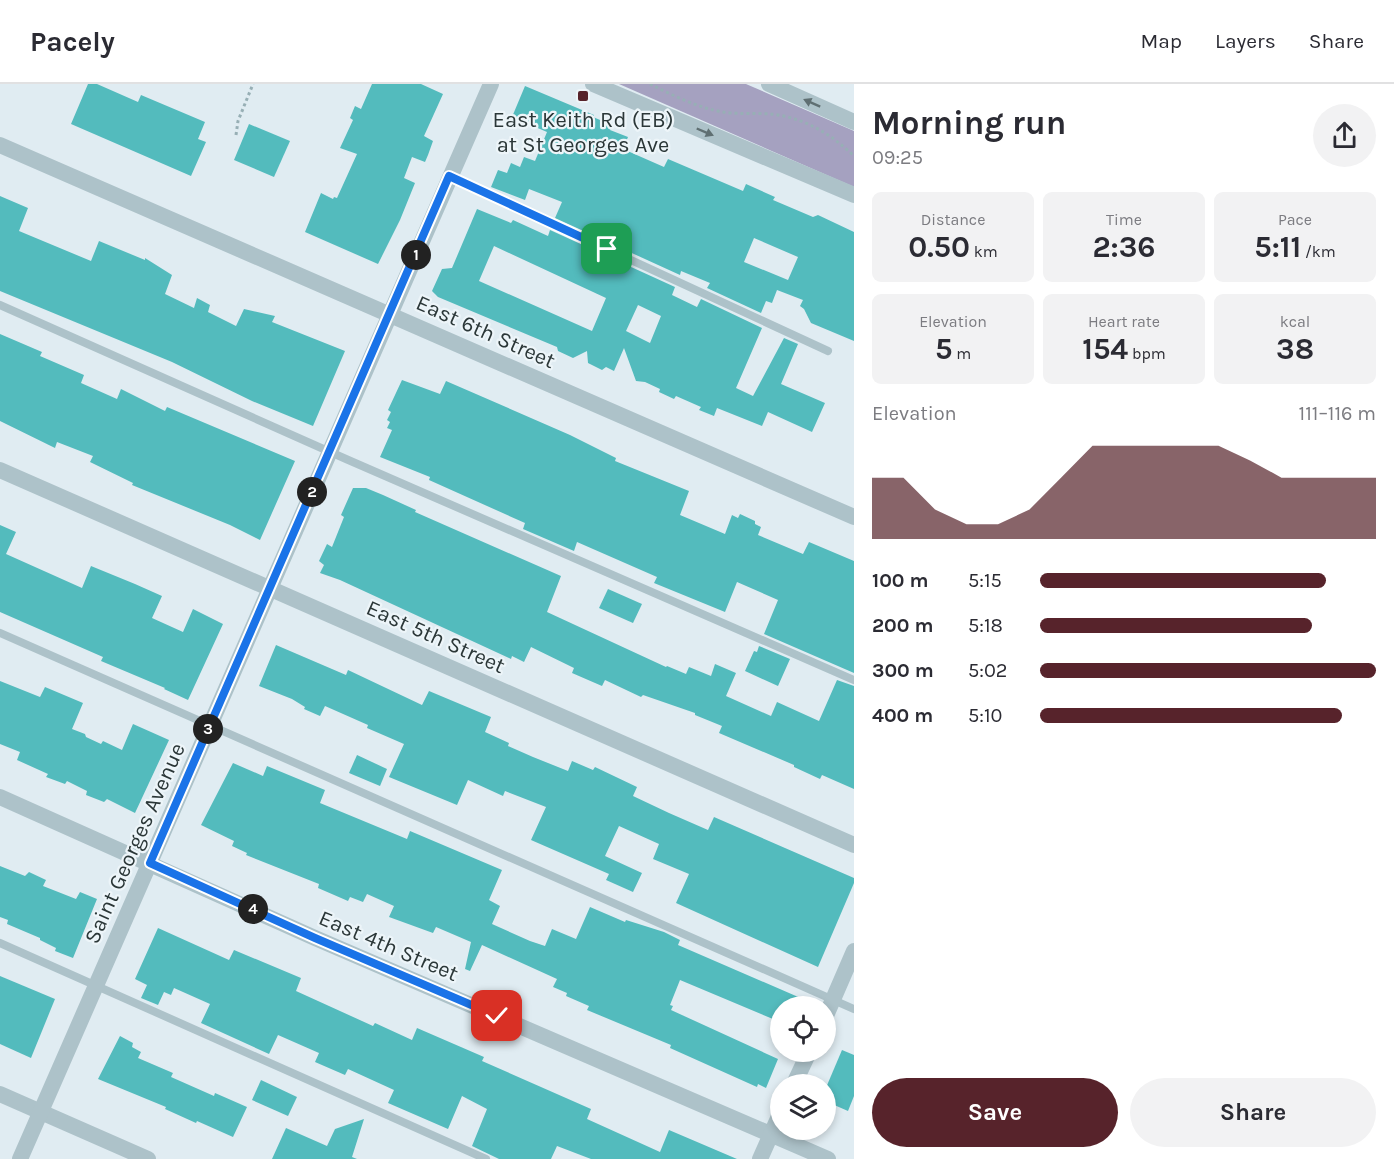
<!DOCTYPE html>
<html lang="en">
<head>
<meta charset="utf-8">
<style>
  :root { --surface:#fff; --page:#f2f2f3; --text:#2b2b33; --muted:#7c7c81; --line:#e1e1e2; --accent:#57232b }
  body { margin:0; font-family:Karla,sans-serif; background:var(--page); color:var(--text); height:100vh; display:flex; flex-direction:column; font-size:22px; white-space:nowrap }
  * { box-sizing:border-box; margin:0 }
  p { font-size:20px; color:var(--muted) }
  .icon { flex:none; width:33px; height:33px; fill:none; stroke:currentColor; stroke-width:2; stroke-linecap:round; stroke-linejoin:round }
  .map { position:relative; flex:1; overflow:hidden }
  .sheet { display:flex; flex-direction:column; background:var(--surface); width:540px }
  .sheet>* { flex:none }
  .tools { position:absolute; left:770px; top:912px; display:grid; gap:12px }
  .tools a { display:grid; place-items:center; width:66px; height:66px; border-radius:50%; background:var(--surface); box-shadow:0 3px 9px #0003; font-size:30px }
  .pin { position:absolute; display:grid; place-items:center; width:51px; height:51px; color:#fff; margin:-26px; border-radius:12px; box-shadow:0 3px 9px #0006 }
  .km { position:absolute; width:30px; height:30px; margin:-15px; border-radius:50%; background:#222; color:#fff; font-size:16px; line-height:30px; text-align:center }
  .round { display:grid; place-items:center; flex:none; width:63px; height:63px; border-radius:32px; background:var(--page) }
  .summary { display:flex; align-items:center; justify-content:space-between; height:102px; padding:0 18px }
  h1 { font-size:33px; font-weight:700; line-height:45px }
  .metrics { display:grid; grid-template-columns:repeat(3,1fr); gap:9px; height:102px; padding:6px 18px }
  .metrics div { display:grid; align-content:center; border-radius:9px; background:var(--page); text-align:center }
  .metrics b { font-size:30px; font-weight:700 }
  .metrics small { font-size:16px; font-weight:400 }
  .metrics p { font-size:16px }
  .chart { height:168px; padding:12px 18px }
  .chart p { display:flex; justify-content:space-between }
  .chart svg { width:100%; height:108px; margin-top:6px; fill:var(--accent); opacity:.7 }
  .primary-button { display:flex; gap:12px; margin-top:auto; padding:12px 18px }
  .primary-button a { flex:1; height:69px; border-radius:36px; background:var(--accent); color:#fff; font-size:24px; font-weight:700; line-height:69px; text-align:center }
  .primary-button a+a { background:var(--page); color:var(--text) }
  ul { padding:0 18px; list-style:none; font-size:20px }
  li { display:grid; grid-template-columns:96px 72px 1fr; align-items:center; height:45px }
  li i { height:15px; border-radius:8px; background:var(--accent) }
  header { display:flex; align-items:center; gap:36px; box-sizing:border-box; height:84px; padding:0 30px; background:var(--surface); border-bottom:2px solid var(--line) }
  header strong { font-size:28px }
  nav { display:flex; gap:33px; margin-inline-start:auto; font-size:21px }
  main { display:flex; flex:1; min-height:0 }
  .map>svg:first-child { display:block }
</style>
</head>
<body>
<header>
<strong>Pacely</strong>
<nav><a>Map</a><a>Layers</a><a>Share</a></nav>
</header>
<main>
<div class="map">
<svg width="854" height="1075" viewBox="0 0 854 1075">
  <rect width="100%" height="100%" fill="#e0ecf2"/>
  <!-- green -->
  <path fill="#a5a1c0" d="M619,0H746L854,47V103Z"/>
  <!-- building -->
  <g fill="#53bbbd" fill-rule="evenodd">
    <path d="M88,0H97L138,18L141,11L205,38L198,55L206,58L191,92L71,40Z"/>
    <path d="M372,0H421L443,10L424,52L433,57L428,71L425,78L412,73L404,94L415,99L400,136L378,180L305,148L321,109L333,115L334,113L337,114L357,70L340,64L353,36L350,34L355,22L361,25Z"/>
    <path d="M525,2L594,31L593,33L612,41L610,46L628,53L623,65L664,83L668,75L743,107L746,100L775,113L773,116L813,133L818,131L854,148V257L811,239L804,225L800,222L803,216L777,206L772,219L766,217L761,229L707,204L710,199L681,187L680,191L555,134L562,118L529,105L525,116L491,103L498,86L507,89L511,79L520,83L524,73L535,77L547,48L512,33ZM754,154L798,173L788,196L744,178Z"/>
    <path d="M249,40L290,57L274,93L234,76Z"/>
    <path d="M0,112L28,124L19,147L91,177L99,157L145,176V174L172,191L165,210L194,224L197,214L210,221L208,228L236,242L244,225L275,232L272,238L345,267L313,342L252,317L172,278L0,207Z"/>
    <path d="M477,125L511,139L513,136L548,152L550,146L675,203L672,211L697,223L701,215L762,244L736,304L753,312L784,254L798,260L781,300L825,319L812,348L768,328L762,342L717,324L714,332L699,326L701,323L676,312L674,315L659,308L660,305L645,298L636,297L624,264L614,287L606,283L602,286L588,279L587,267L573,274L558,267L557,263L438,213L432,207L442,185L452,184ZM494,162L606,214L592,247L479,197ZM638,221L661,232L650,259L626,247Z"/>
    <path d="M0,250L42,268L40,272L84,291L81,299L117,315L121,305L165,327L167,323L295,377L260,456L230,441L132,401L133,399L90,378L93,372L57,358L55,364L0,337Z"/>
    <path d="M402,296L440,310L446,297L570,351L616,374L615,377L689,407L680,431L725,450L732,431L738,434L740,430L755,437V440L761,443L758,451L803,470L809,458L854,477V589L764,550L778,516L737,498L725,528L654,499L657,493L577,458L574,467L523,445L525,439L429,396L430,393L380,373L392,346L387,344L390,338L387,336L391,328L388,326Z"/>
    <path d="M353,404H366L383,411L416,426L415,428L561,492L547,528L666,583L667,582L686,590L689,583L711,592L715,580L736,589L726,612L771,632L777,618L819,637L837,596L854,602V705L822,691L820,695L794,683V681L719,649L722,642L695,631V629L643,611L641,613L605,596L602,602L572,589L574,584L531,563L524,578L512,572L511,575L340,496L320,489L324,481L319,477L327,460L332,463L344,433L341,431Z"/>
    <path d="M0,441L16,448L6,470L82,504L91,482L135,500L162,512L152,534L183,548L193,525L223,540L188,616L164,605L165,604L101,577L103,573L0,528Z"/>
    <path d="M608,505L642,520L633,539L599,524Z"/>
    <path d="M276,561L346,591L348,586L422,621L429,607L491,633L485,648L509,659L508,662L533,673L568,687L572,677L593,686L595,683L637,703L633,712L669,729L708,746L714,733L854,794V799L818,883L676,819L689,790L653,775L659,760L619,742L605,772L642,789L633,808L606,796L609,790L531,756L546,723L505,707L503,712L468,696L457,721L389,693L404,660L367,644L368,641L325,622L320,632L304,625L305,623L292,615L259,602Z"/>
    <path d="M759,562L790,575L778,602L745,587L754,567L757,568Z"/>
    <path d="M0,597L40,613L45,603L83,619L72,645L85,650L86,653L101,660L103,657L122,666L133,640L169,656L135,729L107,715L104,718L86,711L87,707L67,697L65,700L46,693L48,690L17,676L20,668L0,660Z"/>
    <path d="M357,671L387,685L380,702L349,689Z"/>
    <path d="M233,679L263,692L267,682L325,706L320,719L407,755L410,747L502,786L489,816L500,822L492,840L530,857L545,862L552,845L576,855L590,823L625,838L626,836L664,848L680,856L678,861L819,922H780V938L680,896L670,921L673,922L671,926L778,975L766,1004L758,1000L757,1003L670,964L671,961L587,926L589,922L566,912L567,909L553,903L557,895L482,861L470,887L465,885L471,858L436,843L433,849L389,833L394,822L367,810L363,818L350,813L348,817L318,804L319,800L246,771L247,769L232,762L234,757L201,741Z"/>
    <path d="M0,782L25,792L29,788L46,796L43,802L76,815L80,808L97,815L73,874L55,867L56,864L40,856V854L7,840L8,836L0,833Z"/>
    <path d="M158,844L229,876L234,866L301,894L296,907L373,942L375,939L412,956L417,944L484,973L482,977L591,1025L587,1035L660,1068L669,1046L737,1075H591L557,1062L551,1075H499L472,1062L487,1025L462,1012L448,1045L388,1019L394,1006L348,985L345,991L315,978L319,969L278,951L269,970L201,939L210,920L174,904L171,911L164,908L158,921L141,914L147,901L135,895Z"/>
    <path d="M0,892L55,915L31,974L0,960Z"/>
    <path d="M120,952L133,959L132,963L141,968L138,974L173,989L171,993L214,1012L215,1009L247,1023L233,1053L197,1037L196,1039L165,1025L166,1023L98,995Z"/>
    <path d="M842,966L854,971V1012L848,1027L825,1017V1006Z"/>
    <path d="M261,996L297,1013L288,1032L252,1016Z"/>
    <path d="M364,1035L352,1073L357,1075H272L286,1044L327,1062L335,1045Z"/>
  </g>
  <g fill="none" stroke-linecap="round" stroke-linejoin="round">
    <!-- path -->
    <g stroke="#97afb5" stroke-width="3" stroke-dasharray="3 3" stroke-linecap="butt">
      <path d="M650,0C672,11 698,24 723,28C741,31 760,28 778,31C808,36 832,51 854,72"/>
      <path d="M236,51L238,37L253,0"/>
    </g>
    <!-- service -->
    <g stroke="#adc2c9" stroke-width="8">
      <path d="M449,92L828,267"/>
      <path d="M0,221L346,375L854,596"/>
      <path d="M0,549L854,925"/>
      <path d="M0,859L486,1075"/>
    </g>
    <!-- minor -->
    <g stroke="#adc2c9" stroke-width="16">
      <path d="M0,61L854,433"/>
      <path d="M0,386L854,761"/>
      <path d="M0,713L315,854L828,1075"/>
      <path d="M825,934L854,867"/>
      <path d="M794,1000L809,968"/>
      <path d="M760,1075L780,1030"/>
    </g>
    <!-- tertiary -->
    <g stroke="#adc2c9" stroke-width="16">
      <path d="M593,0L854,111"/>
      <path d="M769,0L854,38"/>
      <path d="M0,1010L148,1075"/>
      <path d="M20,1075L491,0"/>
    </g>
  </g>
  <!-- one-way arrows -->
  <defs><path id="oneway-solid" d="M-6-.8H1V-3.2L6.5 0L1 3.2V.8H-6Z" transform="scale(1.5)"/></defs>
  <g fill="#5f6f72">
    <use href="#oneway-solid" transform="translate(812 19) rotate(-156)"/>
    <use href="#oneway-solid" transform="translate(705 48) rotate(23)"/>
  </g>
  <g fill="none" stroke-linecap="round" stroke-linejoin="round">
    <defs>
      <path id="route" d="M497,932L315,854L150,779L449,92L607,165"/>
    </defs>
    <!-- route casing -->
    <use href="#route" stroke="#fff" stroke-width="12"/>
    <!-- route -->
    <use href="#route" stroke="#1a73e8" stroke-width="8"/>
  </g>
  <!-- markers -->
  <rect fill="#57232b" stroke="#edf5f9" stroke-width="2" x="577" y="6" width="12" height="12" rx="3"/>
  <g text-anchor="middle" stroke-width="4.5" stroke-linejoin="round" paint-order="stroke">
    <!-- poi labels -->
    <g font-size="22" fill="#2b3738" stroke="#edf5f9">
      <text x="583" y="43">East Keith Rd (EB)<tspan x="583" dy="25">at St Georges Ave</tspan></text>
    </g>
    <!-- street labels -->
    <g font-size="22" fill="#2b3738" stroke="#edf5f9">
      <text transform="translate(486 247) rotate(24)" y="8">East 6th Street</text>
      <text transform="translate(436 552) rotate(24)" y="8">East 5th Street</text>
      <text transform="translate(134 759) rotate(-66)" y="8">Saint Georges Avenue</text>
      <text transform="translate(389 861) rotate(23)" y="8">East 4th Street</text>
    </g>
  </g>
</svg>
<div class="tools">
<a><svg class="icon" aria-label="locate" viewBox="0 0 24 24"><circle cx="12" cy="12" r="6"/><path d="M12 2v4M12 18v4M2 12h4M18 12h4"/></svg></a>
<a><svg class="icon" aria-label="layers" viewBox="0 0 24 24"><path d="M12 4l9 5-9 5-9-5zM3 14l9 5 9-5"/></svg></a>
</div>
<div class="pin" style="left:607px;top:165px;background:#1e9e55"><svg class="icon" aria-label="arrive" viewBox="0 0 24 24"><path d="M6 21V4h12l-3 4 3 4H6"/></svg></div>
<div class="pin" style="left:497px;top:932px;background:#d93025"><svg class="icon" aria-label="check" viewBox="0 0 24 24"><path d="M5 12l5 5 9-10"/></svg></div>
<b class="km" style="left:416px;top:171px">1</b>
<b class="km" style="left:312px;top:408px">2</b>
<b class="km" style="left:208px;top:645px">3</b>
<b class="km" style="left:253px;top:825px">4</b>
</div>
<section class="sheet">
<div class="summary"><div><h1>Morning run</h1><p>09:25</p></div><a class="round"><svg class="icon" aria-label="share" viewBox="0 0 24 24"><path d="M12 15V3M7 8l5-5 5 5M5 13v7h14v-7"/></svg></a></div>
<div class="metrics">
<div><p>Distance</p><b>0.50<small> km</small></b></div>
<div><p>Time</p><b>2:36</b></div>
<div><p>Pace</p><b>5:11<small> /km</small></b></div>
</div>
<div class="metrics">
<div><p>Elevation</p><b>5<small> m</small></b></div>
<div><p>Heart rate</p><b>154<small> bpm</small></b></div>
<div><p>kcal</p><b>38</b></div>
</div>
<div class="chart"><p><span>Elevation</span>111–116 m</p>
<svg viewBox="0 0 160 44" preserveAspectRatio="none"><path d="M0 44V19L10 19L20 32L30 38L40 38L50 32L60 19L70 6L80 6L90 6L100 6L110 6L120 12L130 19L140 19L150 19L160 19V44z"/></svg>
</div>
<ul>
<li><b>100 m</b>5:15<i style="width:85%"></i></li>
<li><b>200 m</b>5:18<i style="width:81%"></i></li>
<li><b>300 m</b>5:02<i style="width:100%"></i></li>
<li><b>400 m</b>5:10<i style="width:90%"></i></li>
</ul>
<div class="primary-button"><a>Save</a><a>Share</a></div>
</section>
</main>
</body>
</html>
